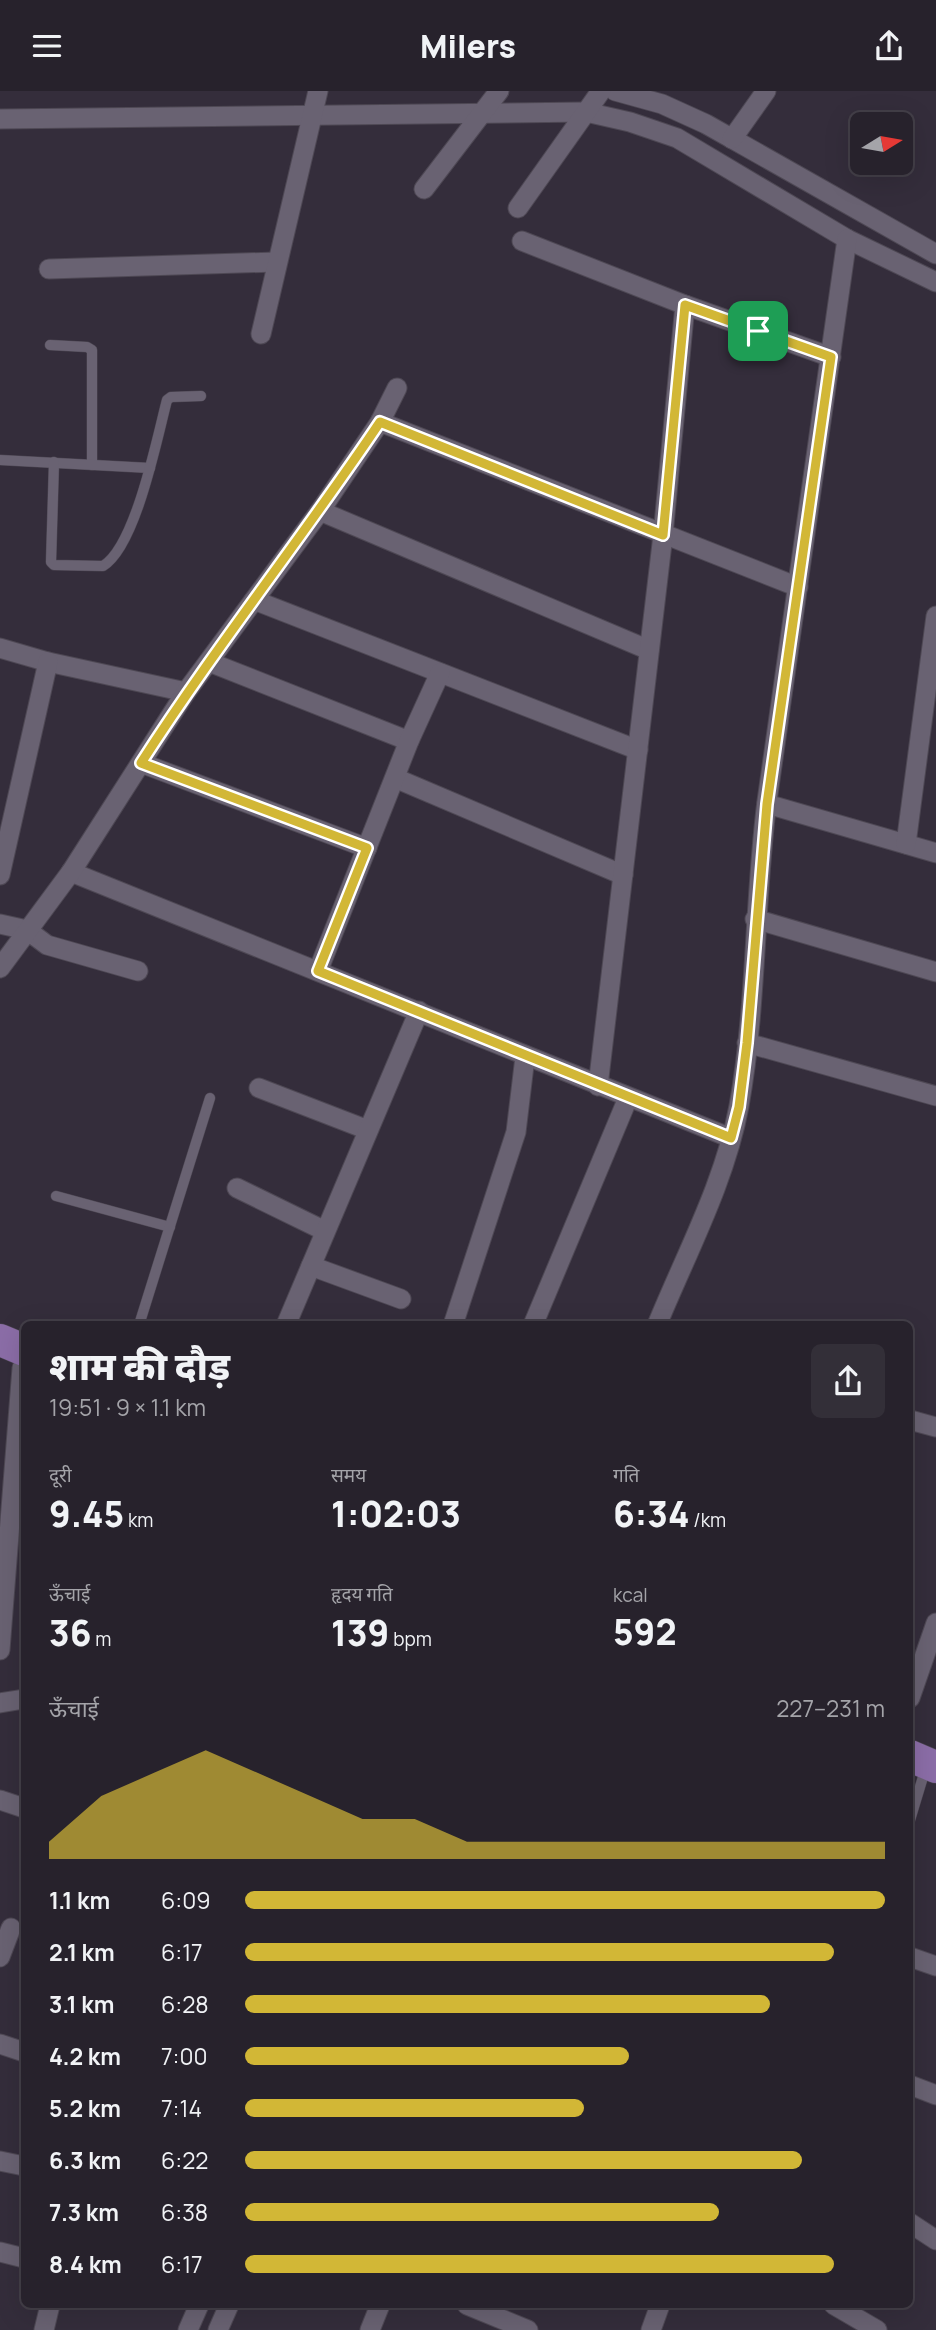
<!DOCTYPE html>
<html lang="hi">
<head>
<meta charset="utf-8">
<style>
  :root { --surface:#27222c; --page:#332f38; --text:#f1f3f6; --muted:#a4a4a9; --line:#433f48; --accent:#d2b736 }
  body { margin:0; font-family:Manrope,"Noto Sans Devanagari",sans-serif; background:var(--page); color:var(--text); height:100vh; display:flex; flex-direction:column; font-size:26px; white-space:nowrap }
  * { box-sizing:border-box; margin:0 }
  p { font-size:23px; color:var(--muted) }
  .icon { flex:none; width:38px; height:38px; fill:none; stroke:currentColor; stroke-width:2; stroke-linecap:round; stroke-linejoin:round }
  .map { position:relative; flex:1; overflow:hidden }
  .drawer { position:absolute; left:21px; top:1230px; width:892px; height:987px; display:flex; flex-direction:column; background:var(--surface); border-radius:10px; box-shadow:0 7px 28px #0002,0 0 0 2px var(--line) }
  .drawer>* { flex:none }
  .needle { width:46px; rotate:79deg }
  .controls { position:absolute; left:850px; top:21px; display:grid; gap:14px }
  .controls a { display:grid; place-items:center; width:63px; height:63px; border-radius:10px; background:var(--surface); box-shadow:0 7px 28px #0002,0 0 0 2px var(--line); font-size:35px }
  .pin { position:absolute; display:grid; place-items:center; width:60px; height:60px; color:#fff; margin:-30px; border-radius:14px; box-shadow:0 4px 10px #0006 }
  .round { display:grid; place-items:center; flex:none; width:74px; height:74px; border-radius:10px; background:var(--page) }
  .head { display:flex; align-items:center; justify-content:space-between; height:119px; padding:0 28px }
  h1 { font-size:38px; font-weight:800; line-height:52px }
  .figures { display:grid; grid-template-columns:repeat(3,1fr); gap:10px; height:119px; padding:7px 28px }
  .figures div { display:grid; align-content:center }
  .figures b { font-size:35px; font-weight:800 }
  .figures small { font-size:19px; font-weight:400 }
  .figures p { font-size:19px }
  .chart { height:196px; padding:14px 28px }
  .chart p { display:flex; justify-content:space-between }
  .chart svg { width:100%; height:126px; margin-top:7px; fill:var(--accent); opacity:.7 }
  ul { padding:0 28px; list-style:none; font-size:23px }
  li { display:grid; grid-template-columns:112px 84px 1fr; align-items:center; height:52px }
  li i { height:18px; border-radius:9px; background:var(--accent) }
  header { display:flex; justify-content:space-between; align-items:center; height:91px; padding:0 28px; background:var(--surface); font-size:32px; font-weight:800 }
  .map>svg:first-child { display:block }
</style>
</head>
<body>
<header><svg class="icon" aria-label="menu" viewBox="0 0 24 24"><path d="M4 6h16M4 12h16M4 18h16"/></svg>Milers<svg class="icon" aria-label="share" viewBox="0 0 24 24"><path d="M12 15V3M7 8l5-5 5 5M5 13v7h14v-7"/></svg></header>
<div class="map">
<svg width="936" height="2239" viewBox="0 0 936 2239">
  <rect width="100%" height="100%" fill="#342d3b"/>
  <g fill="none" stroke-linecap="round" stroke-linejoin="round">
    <defs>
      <g id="service">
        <path d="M50,254L87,256L92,259V374"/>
        <path d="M0,369L150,377"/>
        <path d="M54,371L51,471L54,474L103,475C136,455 157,347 167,309L171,306L201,305"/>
        <path d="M56,1105L170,1136"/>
        <path d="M139,1234L210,1007"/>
        <path d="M910,1729L926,1676"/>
      </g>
      <g id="minor">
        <path d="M615,0L662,13L706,33L936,163"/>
        <path d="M0,28L586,21L630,31L677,47L847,148L936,191"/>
        <path d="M732,48L766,0"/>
        <path d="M424,98L499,0"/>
        <path d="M518,117L601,0"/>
        <path d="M522,150L685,214L831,266"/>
        <path d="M49,178L276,171"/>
        <path d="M261,243L318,0"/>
        <path d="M380,331L798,496"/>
        <path d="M320,420L649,559"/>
        <path d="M254,509L638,659"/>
        <path d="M0,557L48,571L186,601"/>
        <path d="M209,571L409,650"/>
        <path d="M141,672L367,757"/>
        <path d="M395,687L623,784"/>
        <path d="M767,713L936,762"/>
        <path d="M906,753L936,525"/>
        <path d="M71,781L731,1047"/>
        <path d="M0,784L48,571"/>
        <path d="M755,828L936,881"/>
        <path d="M0,833L27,839L47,854L138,880"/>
        <path d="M0,877L71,781L186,601L320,420L380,331L397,297"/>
        <path d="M318,880L409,650L440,582"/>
        <path d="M747,952L936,1005"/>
        <path d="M598,995L663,444L685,214"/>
        <path d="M259,997L368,1039"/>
        <path d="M237,1097L325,1140"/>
        <path d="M311,1175L401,1208"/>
        <path d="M286,1234L419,920"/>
        <path d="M453,1234L516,1041L525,966"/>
        <path d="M533,1234L628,1007"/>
        <path d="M657,1234C686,1163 725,1091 739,1015C757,915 754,811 767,710C792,522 821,335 847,148"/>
        <path d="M910,1329L936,1336"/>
        <path d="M0,1559L22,1277"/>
        <path d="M910,1607L936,1532"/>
        <path d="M0,1612L24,1608"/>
        <path d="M0,1709L24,1717"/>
        <path d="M0,1866L11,1837"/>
        <path d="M910,1866L936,1875"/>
        <path d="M0,1953L24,1961"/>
        <path d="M910,1994L936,2004"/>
        <path d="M0,2070L24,2075"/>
        <path d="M910,2132L936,2149"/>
        <path d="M0,2161L24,2167"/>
        <path d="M467,2214L528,2239"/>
        <path d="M834,2214L877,2239"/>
        <path d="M44,2239L50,2214"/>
        <path d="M188,2239L199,2214"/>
        <path d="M218,2239L229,2214"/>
        <path d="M370,2239L380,2214"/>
        <path d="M651,2239L660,2214"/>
      </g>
      <g id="primary">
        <path d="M0,1249L24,1259"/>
        <path d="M910,1665L936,1676"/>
      </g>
    </defs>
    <!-- service casing -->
    <use href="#service" stroke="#4e4854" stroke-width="11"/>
    <!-- minor casing -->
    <use href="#minor" stroke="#4e4854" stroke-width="21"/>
    <!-- primary casing -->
    <use href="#primary" stroke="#4e4854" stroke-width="33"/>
    <!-- service -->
    <use href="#service" stroke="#696272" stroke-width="10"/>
    <!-- minor -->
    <use href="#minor" stroke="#696272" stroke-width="19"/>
    <!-- primary -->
    <use href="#primary" stroke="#8b6da7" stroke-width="32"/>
  </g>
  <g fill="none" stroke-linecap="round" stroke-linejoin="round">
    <defs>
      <path id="route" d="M685,214L831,266L767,713L747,952L739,1016L731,1047L318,880L367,757L141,672C216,555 303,446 380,331L663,444Z"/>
    </defs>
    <!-- route casing -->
    <use href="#route" stroke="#fff" stroke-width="14"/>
    <!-- route -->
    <use href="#route" stroke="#d2b736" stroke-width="9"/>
  </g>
</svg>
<div class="controls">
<a><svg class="needle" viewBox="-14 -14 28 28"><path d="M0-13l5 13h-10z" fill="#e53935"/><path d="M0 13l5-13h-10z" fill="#a4a4a9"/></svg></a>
</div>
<div class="pin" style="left:758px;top:240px;background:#1e9e55"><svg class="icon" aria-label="arrive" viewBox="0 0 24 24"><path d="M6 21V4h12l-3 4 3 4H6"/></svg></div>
<section class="drawer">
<div class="head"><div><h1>शाम की दौड़</h1><p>19:51 · 9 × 1.1 km</p></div><a class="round"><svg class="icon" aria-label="share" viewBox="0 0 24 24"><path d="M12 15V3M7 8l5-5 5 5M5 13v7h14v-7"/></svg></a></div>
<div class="figures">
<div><p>दूरी</p><b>9.45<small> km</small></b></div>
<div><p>समय</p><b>1:02:03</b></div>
<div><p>गति</p><b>6:34<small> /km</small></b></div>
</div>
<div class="figures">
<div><p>ऊँचाई</p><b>36<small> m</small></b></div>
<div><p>हृदय गति</p><b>139<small> bpm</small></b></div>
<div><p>kcal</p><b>592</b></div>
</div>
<div class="chart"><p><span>ऊँचाई</span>227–231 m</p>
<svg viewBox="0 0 160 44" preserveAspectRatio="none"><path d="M0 44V38L10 22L20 14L30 6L40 14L50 22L60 30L70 30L80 38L90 38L100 38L110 38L120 38L130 38L140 38L150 38L160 38V44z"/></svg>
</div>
<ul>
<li><b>1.1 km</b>6:09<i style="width:100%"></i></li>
<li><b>2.1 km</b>6:17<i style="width:92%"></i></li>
<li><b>3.1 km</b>6:28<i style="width:82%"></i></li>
<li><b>4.2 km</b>7:00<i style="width:60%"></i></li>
<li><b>5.2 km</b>7:14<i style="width:53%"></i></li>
<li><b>6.3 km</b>6:22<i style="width:87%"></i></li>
<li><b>7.3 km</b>6:38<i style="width:74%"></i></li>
<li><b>8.4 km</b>6:17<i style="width:92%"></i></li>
</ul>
</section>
</div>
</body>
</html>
